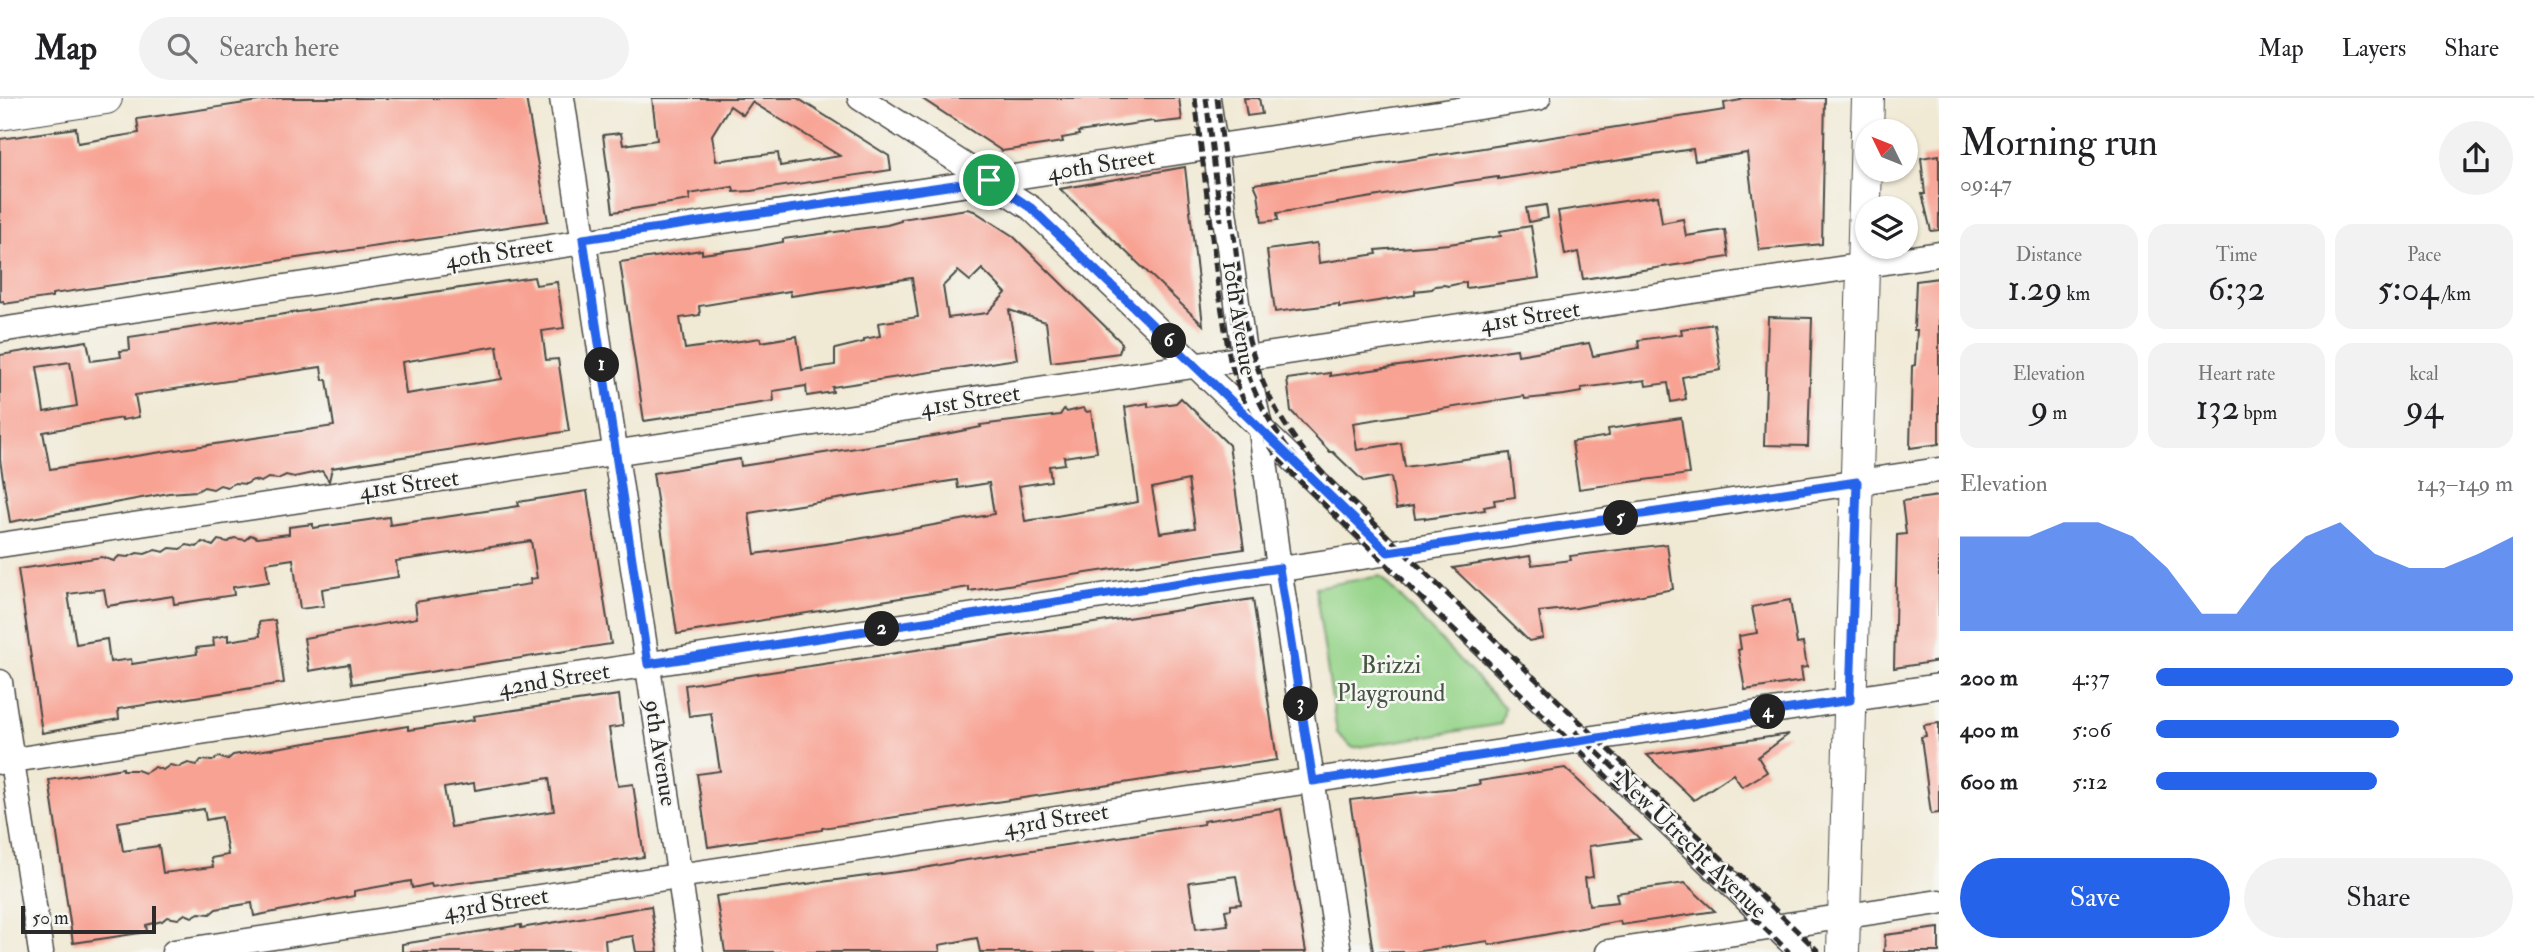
<!DOCTYPE html>
<html lang="en">
<head>
<meta charset="utf-8">
<style>
  :root { --surface:#fff; --page:#f2f2f2; --text:#202124; --muted:#757577; --line:#e0e0e0; --accent:#2563eb }
  body { margin:0; font-family:"IM FELL Double Pica",serif; background:var(--page); color:var(--text); height:100vh; display:flex; flex-direction:column; font-size:26px; white-space:nowrap }
  * { box-sizing:border-box; margin:0 }
  p { font-size:23px; color:var(--muted) }
  .icon { flex:none; width:38px; height:38px; fill:none; stroke:currentColor; stroke-width:2; stroke-linecap:round; stroke-linejoin:round }
  .map { position:relative; flex:1; overflow:hidden }
  .drawer { display:flex; flex-direction:column; background:var(--surface); width:595px }
  .drawer>* { flex:none }
  .needle { width:46px; rotate:313deg }
  .fabs { position:absolute; left:1855px; top:21px; display:grid; gap:14px }
  .fabs a { display:grid; place-items:center; width:63px; height:63px; border-radius:50%; background:var(--surface); box-shadow:0 2px 5px #0004; font-size:35px }
  .scale { position:absolute; left:21px; bottom:18px; width:135px; box-sizing:border-box; padding-left:7px; border:4px solid #2b2b2b; border-top:0; font-size:19px; line-height:24px; white-space:nowrap; color:#2b2b2b; -webkit-text-stroke:5px #f6f6f2; paint-order:stroke }
  .pin { position:absolute; display:grid; place-items:center; width:60px; height:60px; color:#fff; margin:-30px; border:4px solid #fff; border-radius:50%; box-shadow:0 2px 7px #0007 }
  .km { position:absolute; width:35px; height:35px; margin:-18px; border-radius:50%; background:#222; color:#fff; font-size:19px; line-height:35px; text-align:center }
  .round { display:grid; place-items:center; flex:none; width:74px; height:74px; border-radius:37px; background:var(--page) }
  .headline { display:flex; align-items:center; justify-content:space-between; height:119px; padding:0 21px }
  h1 { font-size:38px; font-weight:600; line-height:52px }
  .figures { display:grid; grid-template-columns:repeat(3,1fr); gap:10px; height:119px; padding:7px 21px }
  .figures div { display:grid; align-content:center; border-radius:18px; background:var(--page); text-align:center }
  .figures b { font-size:35px; font-weight:600 }
  .figures small { font-size:19px; font-weight:400 }
  .figures p { font-size:19px }
  .chart { height:196px; padding:14px 21px }
  .chart p { display:flex; justify-content:space-between }
  .chart svg { width:100%; height:126px; margin-top:7px; fill:var(--accent); opacity:.7 }
  .primary-button { display:flex; gap:14px; margin-top:auto; padding:14px 21px }
  .primary-button a { flex:1; height:80px; border-radius:42px; background:var(--accent); color:#fff; font-size:28px; font-weight:600; line-height:80px; text-align:center }
  .primary-button a+a { background:var(--page); color:var(--text) }
  ul { padding:0 21px; list-style:none; font-size:23px }
  li { display:grid; grid-template-columns:112px 84px 1fr; align-items:center; height:52px }
  li i { height:18px; border-radius:9px; background:var(--accent) }
  header { display:flex; align-items:center; gap:42px; box-sizing:border-box; height:98px; padding:0 35px; background:var(--surface); border-bottom:2px solid var(--line) }
  header strong { font-size:33px }
  nav { display:flex; gap:38px; margin-inline-start:auto; font-size:24px }
  .search { width:490px; height:63px; background:var(--page); display:flex; align-items:center; gap:18px; box-sizing:border-box; padding:0 24px; border-radius:38px; color:var(--muted); font-size:26px }
  main { display:flex; flex:1; min-height:0 }
  .map>svg:first-child { display:block }
</style>
</head>
<body>
<header>
<strong>Map</strong>
<div class="search"><svg class="icon" aria-label="search" viewBox="0 0 24 24"><circle cx="10" cy="10" r="6"/><path d="M15 15l6 6"/></svg>Search here</div>
<nav><a>Map</a><a>Layers</a><a>Share</a></nav>
</header>
<main>
<div class="map">
<svg width="1939" height="854" viewBox="0 0 1939 854">
  <rect width="100%" height="100%" fill="#f6f6f2"/>
  <filter id="ink" filterUnits="userSpaceOnUse"><feTurbulence type="fractalNoise" baseFrequency=".0143" numOctaves="2"/><feDisplacementMap in="SourceGraphic" scale="14" xChannelSelector="R" yChannelSelector="G"/><feConvolveMatrix kernelMatrix="1 2 1 2 8 2 1 2 1" color-interpolation-filters="sRGB"/></filter>
  <filter id="wash" filterUnits="userSpaceOnUse"><feTurbulence type="fractalNoise" baseFrequency=".00686" numOctaves="4" result="noise"/><feDisplacementMap in="SourceGraphic" scale="28" xChannelSelector="R" yChannelSelector="G"/><feGaussianBlur stdDeviation="1.57" result="paint"/><feColorMatrix in="noise" values="0 0 0 0 0 0 0 0 0 0 0 0 0 0 0 0 0 1.4 0 .05"/><feComposite in="paint" operator="in"/></filter>
  <g filter="url(#wash)">
    <rect width="100%" height="100%" fill="#f0e9d4"/>
    <!-- green -->
    <path fill="#96d48a" stroke="#60805a" stroke-width="2" d="M1380,478L1505,610L1501,626L1353,650L1337,635L1315,489Z"/>
    <g id="blocks">
      <!-- building -->
      <g fill="#f8a293" fill-rule="evenodd">
        <path d="M279,0H526L548,123L52,196V199L4,206L3,203L0,204V41L76,30L78,45L139,35L137,21Z"/>
        <path d="M652,0H797L889,58L891,72L751,93L734,94L733,89L689,96L690,102L613,114L603,37L621,35L623,47L657,42ZM752,4L783,23L840,58L780,68L778,55L716,63L712,37L730,8L743,17Z"/>
        <path d="M921,0H1179L1182,22L1155,25L1153,23L1078,34L1079,37L1062,40L1063,44L1002,53Z"/>
        <path d="M1244,0H1259L1262,16L1247,18Z"/>
        <path d="M1740,0H1825L1822,146L1759,152L1747,55L1695,63L1693,51L1498,81V79L1462,84L1277,115L1278,122L1262,124L1258,95L1254,86L1725,12L1724,5L1741,2Z"/>
        <path d="M1939,57V132L1931,133L1922,96H1925L1921,60Z"/>
        <path d="M1185,69L1203,227L1060,91Z"/>
        <path d="M1658,98L1662,125L1683,121L1686,138L1725,132L1729,159L1583,181L1578,154L1565,157L1558,113Z"/>
        <path d="M1546,107L1548,120L1529,124L1526,110Z"/>
        <path d="M967,111L974,113L1013,138L1122,245L1119,255L1051,264L1046,224L1009,212L1017,261L832,289L833,294L807,298L806,288L773,293L774,303L644,323L620,164L702,152V156L755,149L783,144V141L887,127L901,123V121ZM982,171L1006,195L987,215L948,220L943,188L958,173L970,183ZM912,180L918,219L878,225L880,238L864,241V244L835,251V267L802,272L797,238L761,244L760,240L685,251L680,220L700,217L699,208L790,193L791,198Z"/>
        <path d="M1531,128L1539,180L1466,190V184L1448,188L1444,187L1435,188L1432,191L1415,193V197L1378,203L1339,209V206L1275,214L1267,152L1317,145L1319,165L1377,156L1376,152L1449,146L1501,138L1500,133Z"/>
        <path d="M534,179L536,187L557,184L564,230L542,233L546,262L558,261L569,333L332,370L329,383L322,373L294,379L286,377L278,381L268,380L261,384L253,382L246,386L235,385L227,389L220,387L213,391L204,389L197,393L169,395L10,424L0,362V257L87,243L91,263L121,259L120,253L130,252L129,239ZM497,248L502,281L406,296L402,264ZM70,264L77,308L44,314L37,269ZM321,269L323,282H327L334,328L50,371L43,334L122,320V322L139,319L135,297Z"/>
        <path d="M1939,180V346L1910,350L1912,268L1915,267L1917,232H1914L1916,183Z"/>
        <path d="M1768,219L1812,220L1808,348L1764,347Z"/>
        <path d="M1714,226L1721,272L1682,279L1686,301L1671,304L1668,285L1646,288L1645,282L1581,290L1582,294L1564,297L1525,301L1524,298L1353,325L1357,352L1401,345L1405,369L1510,355L1515,399L1494,402L1495,407L1484,409L1485,412L1425,421V419L1415,420L1413,408L1396,411L1391,379L1364,384L1333,354H1330L1291,313L1287,281L1330,275V278L1517,251L1518,257L1589,245L1593,258L1639,250L1638,242L1682,236L1681,231Z"/>
        <path d="M1181,300L1229,347L1244,451L969,493V489L677,536L653,375L740,361L741,368L792,360L946,336L981,329L980,327L1060,317L1064,311L1067,314L1083,310L1087,314L1091,313L1097,354L1064,359L1065,366L1049,368L1051,383L1019,388L1025,423L1045,420L1138,404L1125,309L1148,305V309L1176,305ZM957,382L958,390L989,385L994,416L852,442L755,456L749,415ZM1188,382L1195,430L1160,435L1152,390Z"/>
        <path d="M1681,320L1689,376L1579,391L1572,344L1609,338L1608,331Z"/>
        <path d="M587,393L611,546L352,586L349,566L309,573L304,540L417,520L415,504L531,486L530,481L537,480L531,443L396,463L398,479L322,491L324,508L300,511L293,461L266,465L269,484L233,489L234,497L174,506L173,498L107,508L104,491L68,496L76,546L107,541L110,564L131,561L132,566L197,556L196,550L214,548L213,540L228,537V543L260,538L259,524L275,522L284,585L118,611L119,621L42,635L18,471L102,459L114,463L119,458L128,459L137,455L145,456L155,452L164,454L170,450L180,451L187,447L197,449L202,444L213,448L218,442L228,444L234,440L245,442L251,437L257,440L289,436V429L313,426V430L389,419L390,427L519,408L518,404Z"/>
        <path d="M1939,398V563L1894,570L1897,437L1906,436L1902,403Z"/>
        <path d="M1667,446L1673,491L1576,510L1539,514L1543,540L1529,543L1453,470L1530,458L1532,467L1571,462L1570,458Z"/>
        <path d="M1253,501L1277,662L822,730V732L708,749L697,676L720,673L711,615L689,618L685,587Z"/>
        <path d="M1790,502L1797,546L1803,545L1807,569L1801,570L1803,583L1745,592L1738,552L1741,551L1739,538L1757,535L1752,509Z"/>
        <path d="M619,597L623,628L609,630L618,688L633,686L644,759L432,789L431,786L412,790L411,783L354,793V798L254,818L252,805L216,811L210,816L199,815L192,819L185,816L178,821L167,819L162,823L146,827L147,834L73,845L49,682L123,670V672H137L145,675L155,669L163,672L170,667L179,669L188,665L197,667L201,662L212,663L219,659L227,662L233,657L246,655L408,628V632L448,626L474,622L473,618ZM549,680L554,713L451,729L444,690L474,685L475,692ZM204,711L206,722L222,719L228,757L211,760L213,769L163,775L159,748L123,753L118,724Z"/>
        <path d="M1939,625V715L1931,716L1921,639L1926,638L1924,627Z"/>
        <path d="M1789,636L1758,659L1767,674L1742,689L1733,676L1694,702L1647,657Z"/>
        <path d="M1565,670L1640,741L1589,748L1593,779L1585,780L1589,807L1618,804L1616,795L1685,785L1715,813L1621,827L1620,823L1489,847L1488,843L1414,854H1373L1350,702L1462,689L1480,686L1479,683Z"/>
        <path d="M1281,711L1306,854H980L977,840L939,847L940,854H725L716,798L919,771L960,763L1204,726L1203,723ZM1236,778L1241,806L1231,807V811L1225,812L1228,827L1196,831L1189,784Z"/>
        <path d="M651,808L658,854H636L633,838L605,842L606,854H402V846L521,827V830Z"/>
        <path d="M1939,830V854H1884L1885,837Z"/>
      </g>
    </g>
  </g>
  <g filter="url(#ink)">
    <use href="#blocks" fill-opacity="0" stroke="#494844" stroke-width="2"/>
    <g fill="none" stroke-linecap="round" stroke-linejoin="round">
      <defs>
        <g id="minor">
          <path d="M562,0L691,854"/>
          <path d="M860,0L1031,110L1220,291L1801,854"/>
          <path d="M1208,0L1245,261L1261,333L1279,470L1339,854"/>
          <path d="M0,232C512,152 1025,77 1538,0"/>
          <path d="M0,447L1939,156"/>
          <path d="M0,584L41,854"/>
          <path d="M0,664L1939,372"/>
          <path d="M174,854L1939,588"/>
          <path d="M1608,854L1939,804"/>
        </g>
        <g id="major">
          <path d="M0,16L106,0"/>
          <path d="M1843,854L1868,0"/>
        </g>
      </defs>
      <!-- minor casing -->
      <use href="#minor" stroke="#494844" stroke-width="27"/>
      <!-- major casing -->
      <use href="#major" stroke="#494844" stroke-width="34"/>
      <!-- minor -->
      <use href="#minor" stroke="#fff" stroke-width="24"/>
      <!-- major -->
      <use href="#major" stroke="#fff" stroke-width="32"/>
      <!-- rail -->
      <g stroke="#2b2b2b" stroke-width="5" stroke-dasharray="10 5" stroke-linecap="butt">
        <path d="M1195,0L1218,189L1230,262L1240,294L1253,322L1276,357L1299,382L1789,854"/>
        <path d="M1206,0L1221,123"/>
        <path d="M1217,0L1245,226C1260,292 1283,332 1329,382L1819,854"/>
        <path d="M1233,217C1246,296 1278,348 1336,403"/>
        <path d="M1575,633L1636,691"/>
      </g>
    </g>
  </g>
  <g fill="none" stroke-linecap="round" stroke-linejoin="round" filter="url(#ink)">
    <defs>
      <path id="route" d="M989,82L1031,110L1388,454L1857,384L1850,602L1313,683L1279,470L648,566L583,141Z"/>
    </defs>
    <!-- route casing -->
    <use href="#route" stroke="#fff" stroke-width="14"/>
    <!-- route -->
    <use href="#route" stroke="#2563eb" stroke-width="9"/>
  </g>
  <g text-anchor="middle" stroke-width="5" stroke-linejoin="round" paint-order="stroke">
    <!-- street labels -->
    <g font-size="24" fill="#2b2b2b" stroke="#f6f6f2">
      <text transform="translate(1101 66) rotate(-9)" y="8">40th Street</text>
      <text transform="translate(499 154) rotate(-9)" y="8">40th Street</text>
      <text transform="translate(1530 218) rotate(-9)" y="8">41st Street</text>
      <text transform="translate(1240 220) rotate(81)" y="8">10th Avenue</text>
      <text transform="translate(970 302) rotate(-9)" y="8">41st Street</text>
      <text transform="translate(409 386) rotate(-8)" y="8">41st Street</text>
      <text transform="translate(554 581) rotate(-9)" y="8">42nd Street</text>
      <text transform="translate(661 655) rotate(81)" y="8">9th Avenue</text>
      <text transform="translate(1056 721) rotate(-9)" y="8">43rd Street</text>
      <text transform="translate(1691 746) rotate(44)" y="8">New Utrecht Avenue</text>
      <text transform="translate(496 805) rotate(-9)" y="8">43rd Street</text>
    </g>
    <!-- park labels -->
    <g font-size="24" fill="#465543" stroke="#f6f6f2">
      <text x="1391" y="575">Brizzi<tspan x="1391" dy="28">Playground</tspan></text>
    </g>
  </g>
</svg>
<div class="fabs">
<a><svg class="needle" viewBox="-14 -14 28 28"><path d="M0-13l5 13h-10z" fill="#e53935"/><path d="M0 13l5-13h-10z" fill="#757577"/></svg></a>
<a><svg class="icon" aria-label="layers" viewBox="0 0 24 24"><path d="M12 4l9 5-9 5-9-5zM3 14l9 5 9-5"/></svg></a>
</div>
<div class="scale">50 m</div>
<div class="pin" style="left:989px;top:82px;background:#1e9e55"><svg class="icon" aria-label="arrive" viewBox="0 0 24 24"><path d="M6 21V4h12l-3 4 3 4H6"/></svg></div>
<b class="km" style="left:602px;top:267px">1</b>
<b class="km" style="left:882px;top:531px">2</b>
<b class="km" style="left:1301px;top:606px">3</b>
<b class="km" style="left:1768px;top:614px">4</b>
<b class="km" style="left:1621px;top:420px">5</b>
<b class="km" style="left:1169px;top:243px">6</b>
</div>
<section class="drawer">
<div class="headline"><div><h1>Morning run</h1><p>09:47</p></div><a class="round"><svg class="icon" aria-label="share" viewBox="0 0 24 24"><path d="M12 15V3M7 8l5-5 5 5M5 13v7h14v-7"/></svg></a></div>
<div class="figures">
<div><p>Distance</p><b>1.29<small> km</small></b></div>
<div><p>Time</p><b>6:32</b></div>
<div><p>Pace</p><b>5:04<small> /km</small></b></div>
</div>
<div class="figures">
<div><p>Elevation</p><b>9<small> m</small></b></div>
<div><p>Heart rate</p><b>132<small> bpm</small></b></div>
<div><p>kcal</p><b>94</b></div>
</div>
<div class="chart"><p><span>Elevation</span>143–149 m</p>
<svg viewBox="0 0 160 44" preserveAspectRatio="none"><path d="M0 44V11L10 11L20 11L30 6L40 6L50 11L60 22L70 38L80 38L90 22L100 11L110 6L120 17L130 22L140 22L150 17L160 11V44z"/></svg>
</div>
<ul>
<li><b>200 m</b>4:37<i style="width:100%"></i></li>
<li><b>400 m</b>5:06<i style="width:68%"></i></li>
<li><b>600 m</b>5:12<i style="width:62%"></i></li>
</ul>
<div class="primary-button"><a>Save</a><a>Share</a></div>
</section>
</main>
</body>
</html>
